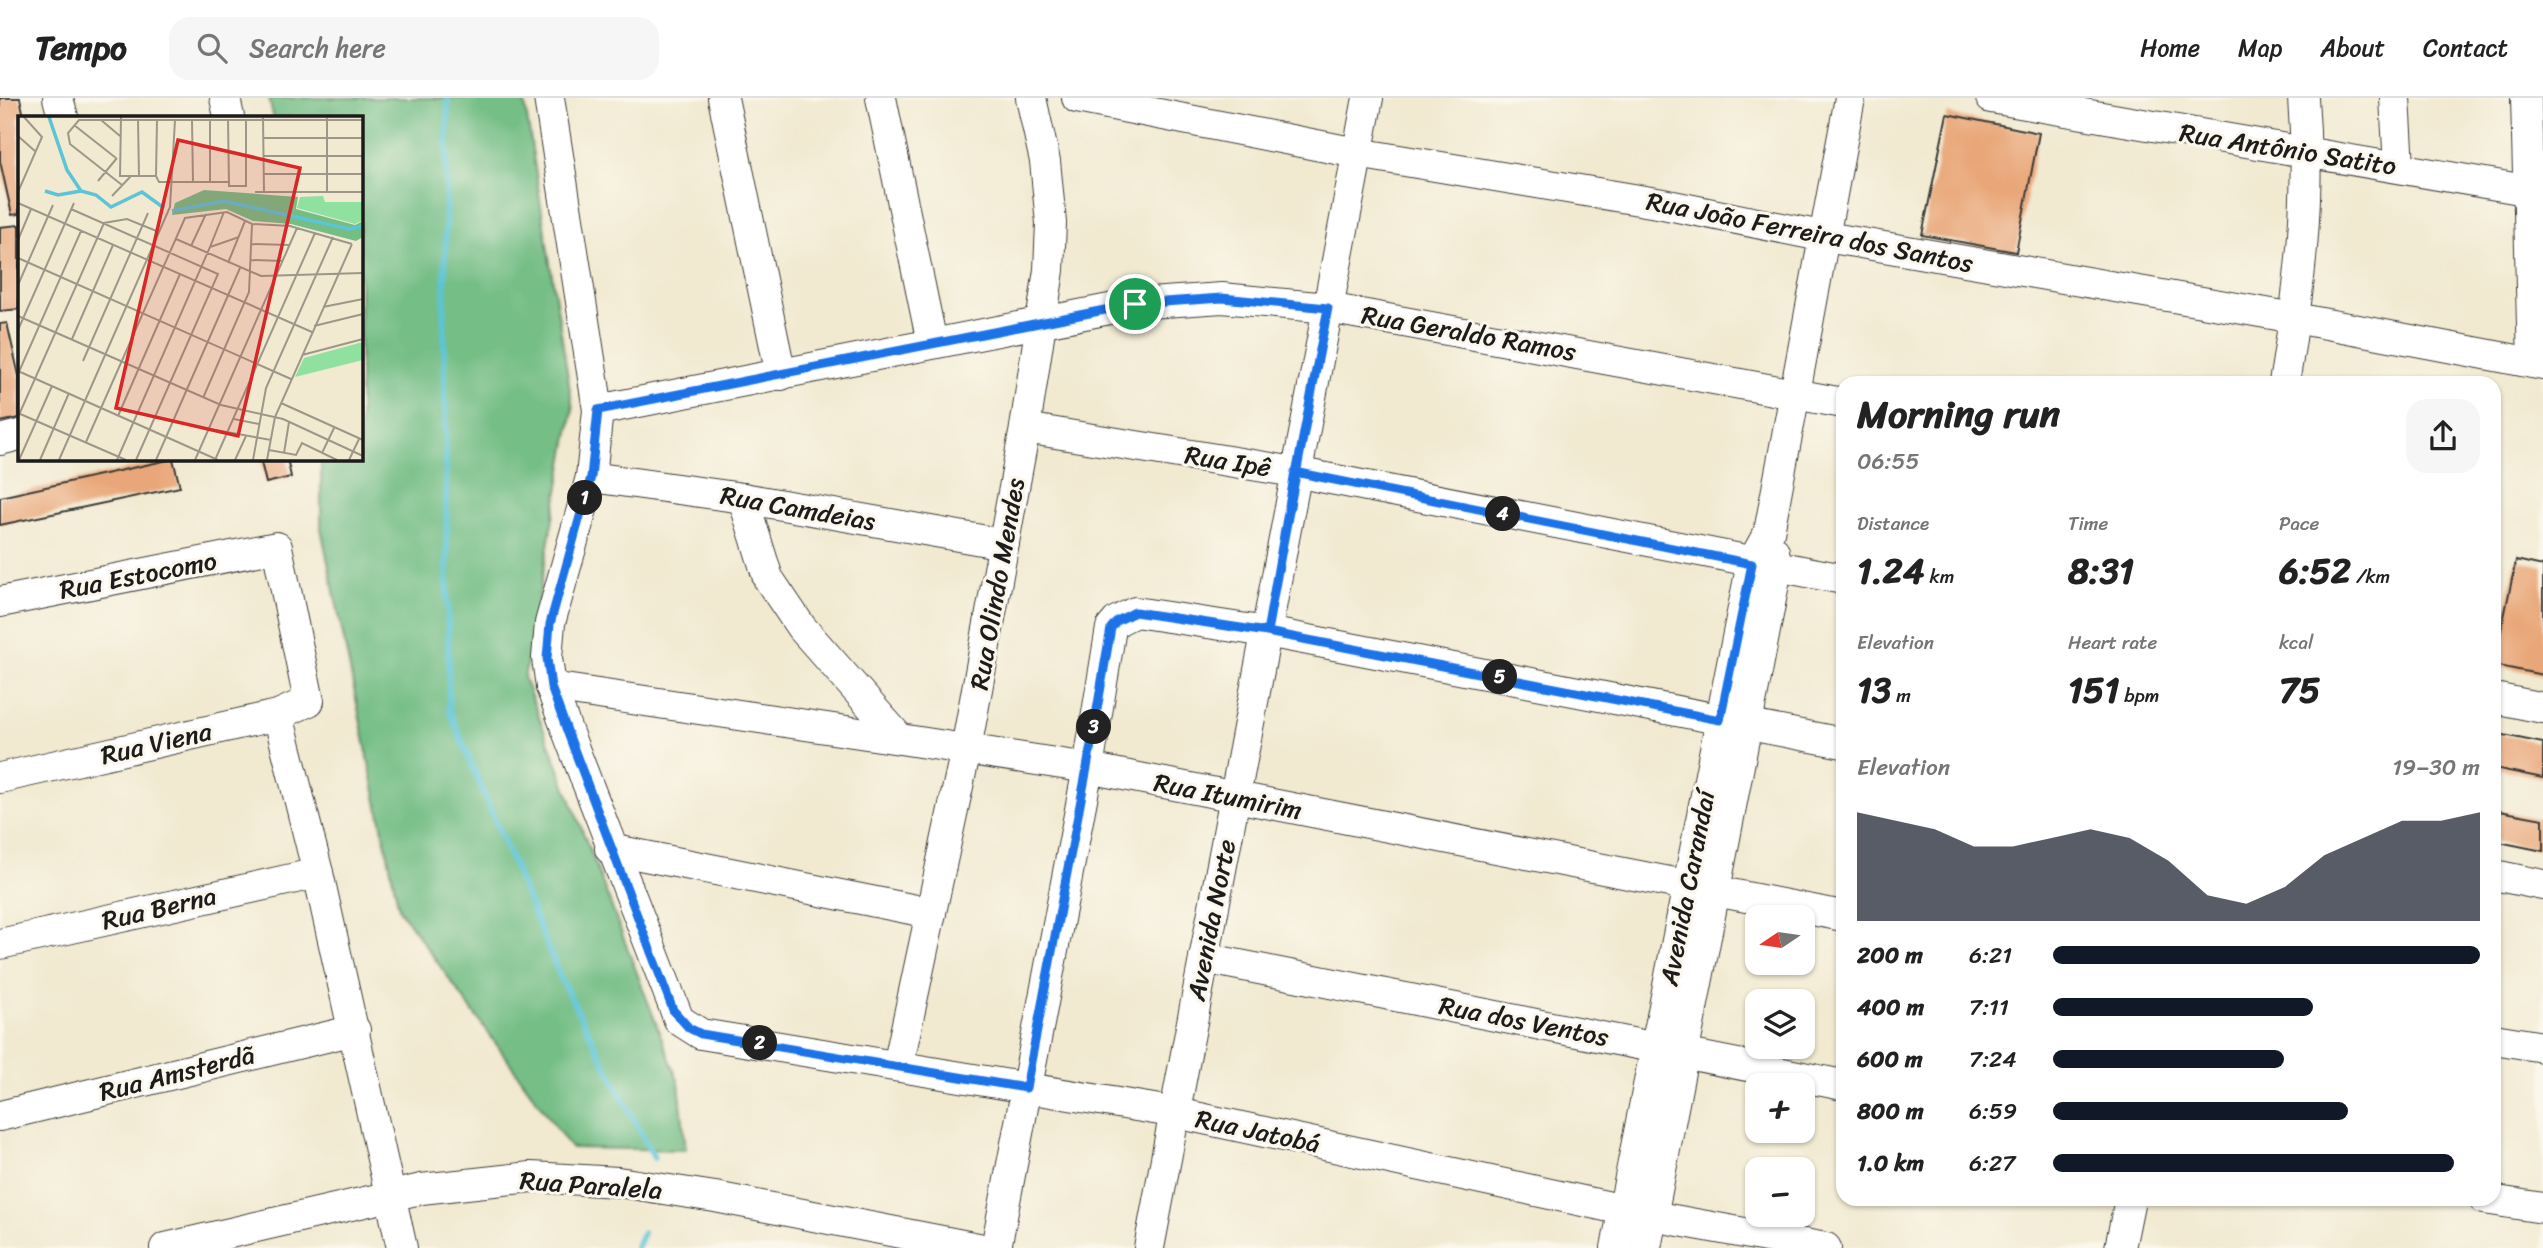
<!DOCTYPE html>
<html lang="en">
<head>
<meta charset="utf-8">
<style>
  :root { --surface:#fff; --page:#f6f6f6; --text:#222; --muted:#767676; --line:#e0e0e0; --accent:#111827 }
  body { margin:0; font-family:Sriracha,sans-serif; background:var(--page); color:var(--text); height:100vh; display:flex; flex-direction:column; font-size:26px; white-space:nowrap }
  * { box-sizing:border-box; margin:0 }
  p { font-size:23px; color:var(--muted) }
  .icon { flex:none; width:38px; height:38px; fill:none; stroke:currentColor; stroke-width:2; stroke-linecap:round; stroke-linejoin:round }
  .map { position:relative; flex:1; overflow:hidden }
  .details { position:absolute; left:1836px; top:278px; width:665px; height:830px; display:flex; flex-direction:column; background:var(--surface); border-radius:21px; box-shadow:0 2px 5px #0004 }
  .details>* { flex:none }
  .needle { width:46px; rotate:257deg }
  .buttons { position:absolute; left:1745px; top:807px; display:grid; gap:14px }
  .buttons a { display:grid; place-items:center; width:70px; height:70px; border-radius:14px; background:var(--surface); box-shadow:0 2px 5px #0004; font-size:35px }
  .pin { position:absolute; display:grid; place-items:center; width:60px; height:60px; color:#fff; margin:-30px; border:4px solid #fff; border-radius:50%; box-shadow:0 2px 7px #0007 }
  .km { position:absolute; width:35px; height:35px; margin:-18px; border-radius:50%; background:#222; color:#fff; font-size:19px; line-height:35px; text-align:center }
  .round { display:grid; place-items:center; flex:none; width:74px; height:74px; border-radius:21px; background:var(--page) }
  .summary { display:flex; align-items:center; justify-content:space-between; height:119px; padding:0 21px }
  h1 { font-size:38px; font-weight:700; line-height:52px }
  .figures { display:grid; grid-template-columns:repeat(3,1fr); gap:10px; height:119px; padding:7px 21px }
  .figures div { display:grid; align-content:center }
  .figures b { font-size:35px; font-weight:700 }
  .figures small { font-size:19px; font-weight:400 }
  .figures p { font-size:19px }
  .chart { height:196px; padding:14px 21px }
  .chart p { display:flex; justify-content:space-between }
  .chart svg { width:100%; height:126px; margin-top:7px; fill:var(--accent); opacity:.7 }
  ul { padding:0 21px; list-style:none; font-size:23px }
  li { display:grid; grid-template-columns:112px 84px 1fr; align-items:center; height:52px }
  li i { height:18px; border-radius:9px; background:var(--accent) }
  header { display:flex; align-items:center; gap:42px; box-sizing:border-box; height:98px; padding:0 35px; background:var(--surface); border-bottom:2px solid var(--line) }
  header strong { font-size:33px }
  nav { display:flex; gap:38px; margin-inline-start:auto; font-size:24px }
  .search { width:490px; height:63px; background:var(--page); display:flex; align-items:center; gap:18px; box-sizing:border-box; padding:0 24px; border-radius:21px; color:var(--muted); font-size:26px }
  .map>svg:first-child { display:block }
</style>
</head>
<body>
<header>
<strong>Tempo</strong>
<div class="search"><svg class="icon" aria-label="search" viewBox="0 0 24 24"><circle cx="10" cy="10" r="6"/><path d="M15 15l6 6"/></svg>Search here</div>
<nav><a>Home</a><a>Map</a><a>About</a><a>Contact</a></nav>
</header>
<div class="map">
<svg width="2543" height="1150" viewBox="0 0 2543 1150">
  <rect width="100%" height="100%" fill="#fbf7ec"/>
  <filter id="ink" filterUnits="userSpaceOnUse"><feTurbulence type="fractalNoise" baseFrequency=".0143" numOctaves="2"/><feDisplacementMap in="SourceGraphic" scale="14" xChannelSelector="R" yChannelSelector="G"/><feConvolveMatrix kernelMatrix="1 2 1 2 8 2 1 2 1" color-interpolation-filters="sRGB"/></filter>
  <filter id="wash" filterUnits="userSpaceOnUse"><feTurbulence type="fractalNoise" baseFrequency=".00686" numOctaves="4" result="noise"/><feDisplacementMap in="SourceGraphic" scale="28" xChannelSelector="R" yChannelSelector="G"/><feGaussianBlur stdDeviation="1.57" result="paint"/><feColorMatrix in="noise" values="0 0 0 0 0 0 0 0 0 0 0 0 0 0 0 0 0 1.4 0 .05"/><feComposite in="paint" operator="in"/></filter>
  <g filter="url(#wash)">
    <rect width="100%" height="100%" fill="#f1e9d0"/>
    <!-- forest -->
    <path fill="#74be86" stroke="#486d51" stroke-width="2" d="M269,0H524L573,311L524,580L679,985L686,1052L571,1050L399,811L321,430V361L360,360V19H273Z"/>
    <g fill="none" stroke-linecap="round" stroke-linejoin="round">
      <!-- stream -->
      <g stroke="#5bc4d7" stroke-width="6">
        <path d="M448,0L444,215L449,612L561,881L654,1060"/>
        <path d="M636,1150L643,1135"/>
      </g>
    </g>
    <g id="blocks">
      <!-- building -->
      <g fill="#e9a779">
        <path d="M0,0H20L24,19H19V116L12,117L0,63Z"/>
        <path d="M1947,16L2039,35L2016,154L1922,137Z"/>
        <path d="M19,127V211L0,213V129Z"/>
        <path d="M7,225L19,278V320L0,324V226Z"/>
        <path d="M260,360H287L291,379L266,385Z"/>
        <path d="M173,361L180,389L0,427V399Z"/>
        <path d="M2516,462L2543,468V577L2494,567Z"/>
        <path d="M2494,635L2543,645V680L2494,670Z"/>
        <path d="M2494,712L2543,721V753L2494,743Z"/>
      </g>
    </g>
  </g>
  <g filter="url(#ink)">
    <use href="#blocks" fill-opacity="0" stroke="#3c3b37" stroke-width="2"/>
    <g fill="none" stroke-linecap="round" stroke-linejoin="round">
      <defs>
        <g id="minor">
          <path d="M58,0L63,19"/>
          <path d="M225,0L229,19"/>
          <path d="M549,0L598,312L591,379L550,525L547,560L551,589L569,638L679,922L701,936L1172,1014L1652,1118L1826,1150"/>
          <path d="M723,0L781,277"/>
          <path d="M881,0L932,245"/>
          <path d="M1077,0L1357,55L1663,106L1826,139L2295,220L2543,267"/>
          <path d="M1991,0L2543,95"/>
          <path d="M2395,0L2399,68"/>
          <path d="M2526,0L2533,265"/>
          <path d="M2284,285C2300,190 2311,97 2303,0"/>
          <path d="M598,312L1135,206L1222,200L1328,210L1843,305"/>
          <path d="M1025,330L1295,374L1843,481"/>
          <path d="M0,342L19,337"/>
          <path d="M591,379L743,400L1004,446"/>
          <path d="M743,400L768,480L801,529L900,641L1088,670L1843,818"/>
          <path d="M0,504L277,449L309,603L278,617L0,680"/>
          <path d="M551,589L900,641"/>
          <path d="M2494,600L2543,610"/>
          <path d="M278,617L318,775L402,1150"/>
          <path d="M610,751L931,815"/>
          <path d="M2494,777L2543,787"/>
          <path d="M0,846L318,775"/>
          <path d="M1204,860L1843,987"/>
          <path d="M2494,941L2543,949"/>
          <path d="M898,968L966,651L1025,330L1049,172L1051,125L1045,63L1031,0"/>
          <path d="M0,1018L355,932"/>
          <path d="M2484,1101L2543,1110"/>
          <path d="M165,1150L421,1091L531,1079L618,1084L715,1099L978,1150"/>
          <path d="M996,1150L1088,670L1111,530L1117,523L1135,514L1267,534L1843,645"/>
          <path d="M1149,1150L1368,0"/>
          <path d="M1616,1150L1752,465L1769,434L1850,0"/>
          <path d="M1646,1150L1777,470L1774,453"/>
          <path d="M2120,1150L2130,1101"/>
        </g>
      </defs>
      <!-- minor casing -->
      <use href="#minor" stroke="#3c3b37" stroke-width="32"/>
      <!-- minor -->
      <use href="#minor" stroke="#fff" stroke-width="30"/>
    </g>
  </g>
  <g fill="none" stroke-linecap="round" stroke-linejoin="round" filter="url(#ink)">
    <defs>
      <path id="route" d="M1135,206L598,312L591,379L550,526L547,560L551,589L569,638L673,912L689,930L701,936L1026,990L1087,670L1111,530L1117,523L1135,514L1267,534L1295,374L1752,466L1720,622L1267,534C1286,426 1307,318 1328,210L1222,200L1135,206"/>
    </defs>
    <!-- route casing -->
    <use href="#route" stroke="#fff" stroke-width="14"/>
    <!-- route -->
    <use href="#route" stroke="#1a73e8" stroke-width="9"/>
  </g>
  <g text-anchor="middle" stroke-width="6" stroke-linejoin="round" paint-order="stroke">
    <!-- street labels -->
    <g font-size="26" fill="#1c1c1c" stroke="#fbf7ec">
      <text transform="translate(2288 51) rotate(9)" y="9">Rua Antônio Satito</text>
      <text transform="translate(1810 134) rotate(11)" y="9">Rua João Ferreira dos Santos</text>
      <text transform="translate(1469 235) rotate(10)" y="9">Rua Geraldo Ramos</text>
      <text transform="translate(1228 363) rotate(9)" y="9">Rua Ipê</text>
      <text transform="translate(798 410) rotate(10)" y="9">Rua Camdeias</text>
      <text transform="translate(138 477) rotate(-11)" y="9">Rua Estocomo</text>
      <text transform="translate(997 486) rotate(-80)" y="9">Rua Olindo Mendes</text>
      <text transform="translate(156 645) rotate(-13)" y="9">Rua Viena</text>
      <text transform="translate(1228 698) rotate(11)" y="9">Rua Itumirim</text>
      <text transform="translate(1687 790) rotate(-79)" y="9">Avenida Carandaí</text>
      <text transform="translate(159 810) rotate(-13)" y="9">Rua Berna</text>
      <text transform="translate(1211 822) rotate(-79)" y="9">Avenida Norte</text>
      <text transform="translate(1524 923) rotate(11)" y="9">Rua dos Ventos</text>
      <text transform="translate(177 975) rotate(-14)" y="9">Rua Amsterdã</text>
      <text transform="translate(1258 1033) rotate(12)" y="9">Rua Jatobá</text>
      <text transform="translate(591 1087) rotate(4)" y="9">Rua Paralela</text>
    </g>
  </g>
  <!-- overview -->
  <g transform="translate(18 18)">
    <rect width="345" height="345" fill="#f1e9d0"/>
    <path d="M305,80L307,86H345V104L337,108L279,92L282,81ZM345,226V244L277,261L286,242Z" fill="#90e09f"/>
    <path d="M186,74L280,81L278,93L337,109L345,105V121L338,125L273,108L235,105L208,93L154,99L157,87Z" fill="#74be86"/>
    <path fill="none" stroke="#5bc4d7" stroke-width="3.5" d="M31,1L49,54L63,75L78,79L93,91L124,76L146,92M27,75L40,79L63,75M154,95L206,85L331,113L345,110"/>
    <path fill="none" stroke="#9c9788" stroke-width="2" d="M245,2L246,76M83,4L102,20M120,4L121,60M174,4L175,67M210,4L211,70H228V4M56,9L98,42M0,20L18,36M245,22H345M246,40H345M246,58H345M102,60H138L141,66H210M138,60L139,4M102,61L103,1M80,65L99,42M192,67V4M104,69L52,28L50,17L61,4H345M309,75V2M0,76L24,21L6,1M237,76H345M94,80L113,60M0,87L294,216M53,93L200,158L118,344M158,123L243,160L345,157M0,124L13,93M233,128L272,129M173,130L188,98M192,131L206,96M0,142L273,263M233,144L265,145M210,147L227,105M0,169L35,89M305,191L345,183M0,200L203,289L265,303L345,340M296,210L345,198M0,214L56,87M54,223L95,129M284,239L345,223M65,245L130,97M0,255L200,344M0,258L63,115M185,282L231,176L234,108M263,287L345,324M0,297L108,344M100,300L162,158M0,301L86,107L109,103L141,116M216,303L241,308M192,313L253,324M68,326L167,102L209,96L234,108L272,110L334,128M251,334L278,339L284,327L319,344M266,337L271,306M304,337L316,312M1,344L34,270M22,344L51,277M41,344L152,91L157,4M99,344L192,131L221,121M138,344L222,152M177,344L279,112M197,344L297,117M217,344L228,320M235,344L248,272L315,121M249,344L257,301L334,128M331,344L341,323"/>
    <path fill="#d62828" fill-opacity="0.15" stroke="#d62828" stroke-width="3.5" d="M160,24L282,52L220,320L98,292Z"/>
    <rect width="345" height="345" fill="none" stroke="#1c1c1c" stroke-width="3.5"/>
  </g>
</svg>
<div class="buttons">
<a><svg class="needle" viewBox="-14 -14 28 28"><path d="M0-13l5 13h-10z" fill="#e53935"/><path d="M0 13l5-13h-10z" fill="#767676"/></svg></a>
<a><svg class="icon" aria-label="layers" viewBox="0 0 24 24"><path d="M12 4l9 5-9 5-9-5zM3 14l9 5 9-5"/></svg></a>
<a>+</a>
<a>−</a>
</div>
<div class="pin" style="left:1135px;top:206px;background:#1e9e55"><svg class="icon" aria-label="arrive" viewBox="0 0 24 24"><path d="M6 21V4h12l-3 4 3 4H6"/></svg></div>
<b class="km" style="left:585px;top:400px">1</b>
<b class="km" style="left:760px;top:945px">2</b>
<b class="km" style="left:1094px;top:629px">3</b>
<b class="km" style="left:1503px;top:416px">4</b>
<b class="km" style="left:1500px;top:579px">5</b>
<section class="details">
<div class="summary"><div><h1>Morning run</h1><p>06:55</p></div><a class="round"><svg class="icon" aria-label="share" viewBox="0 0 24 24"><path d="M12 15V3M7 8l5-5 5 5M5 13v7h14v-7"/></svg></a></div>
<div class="figures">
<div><p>Distance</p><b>1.24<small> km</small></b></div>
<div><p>Time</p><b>8:31</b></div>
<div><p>Pace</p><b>6:52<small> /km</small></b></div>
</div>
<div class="figures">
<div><p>Elevation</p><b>13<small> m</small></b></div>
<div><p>Heart rate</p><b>151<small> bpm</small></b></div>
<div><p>kcal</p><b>75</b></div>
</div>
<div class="chart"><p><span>Elevation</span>19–30 m</p>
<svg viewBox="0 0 160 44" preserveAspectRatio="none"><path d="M0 44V6L10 9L20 12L30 18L40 18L50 15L60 12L70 15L80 23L90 35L100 38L110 32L120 21L130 15L140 9L150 9L160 6V44z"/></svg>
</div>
<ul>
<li><b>200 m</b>6:21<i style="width:100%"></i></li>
<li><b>400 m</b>7:11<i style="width:61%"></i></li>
<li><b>600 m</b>7:24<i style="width:54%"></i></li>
<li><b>800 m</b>6:59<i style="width:69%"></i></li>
<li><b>1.0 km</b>6:27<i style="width:94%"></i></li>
</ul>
</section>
</div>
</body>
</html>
